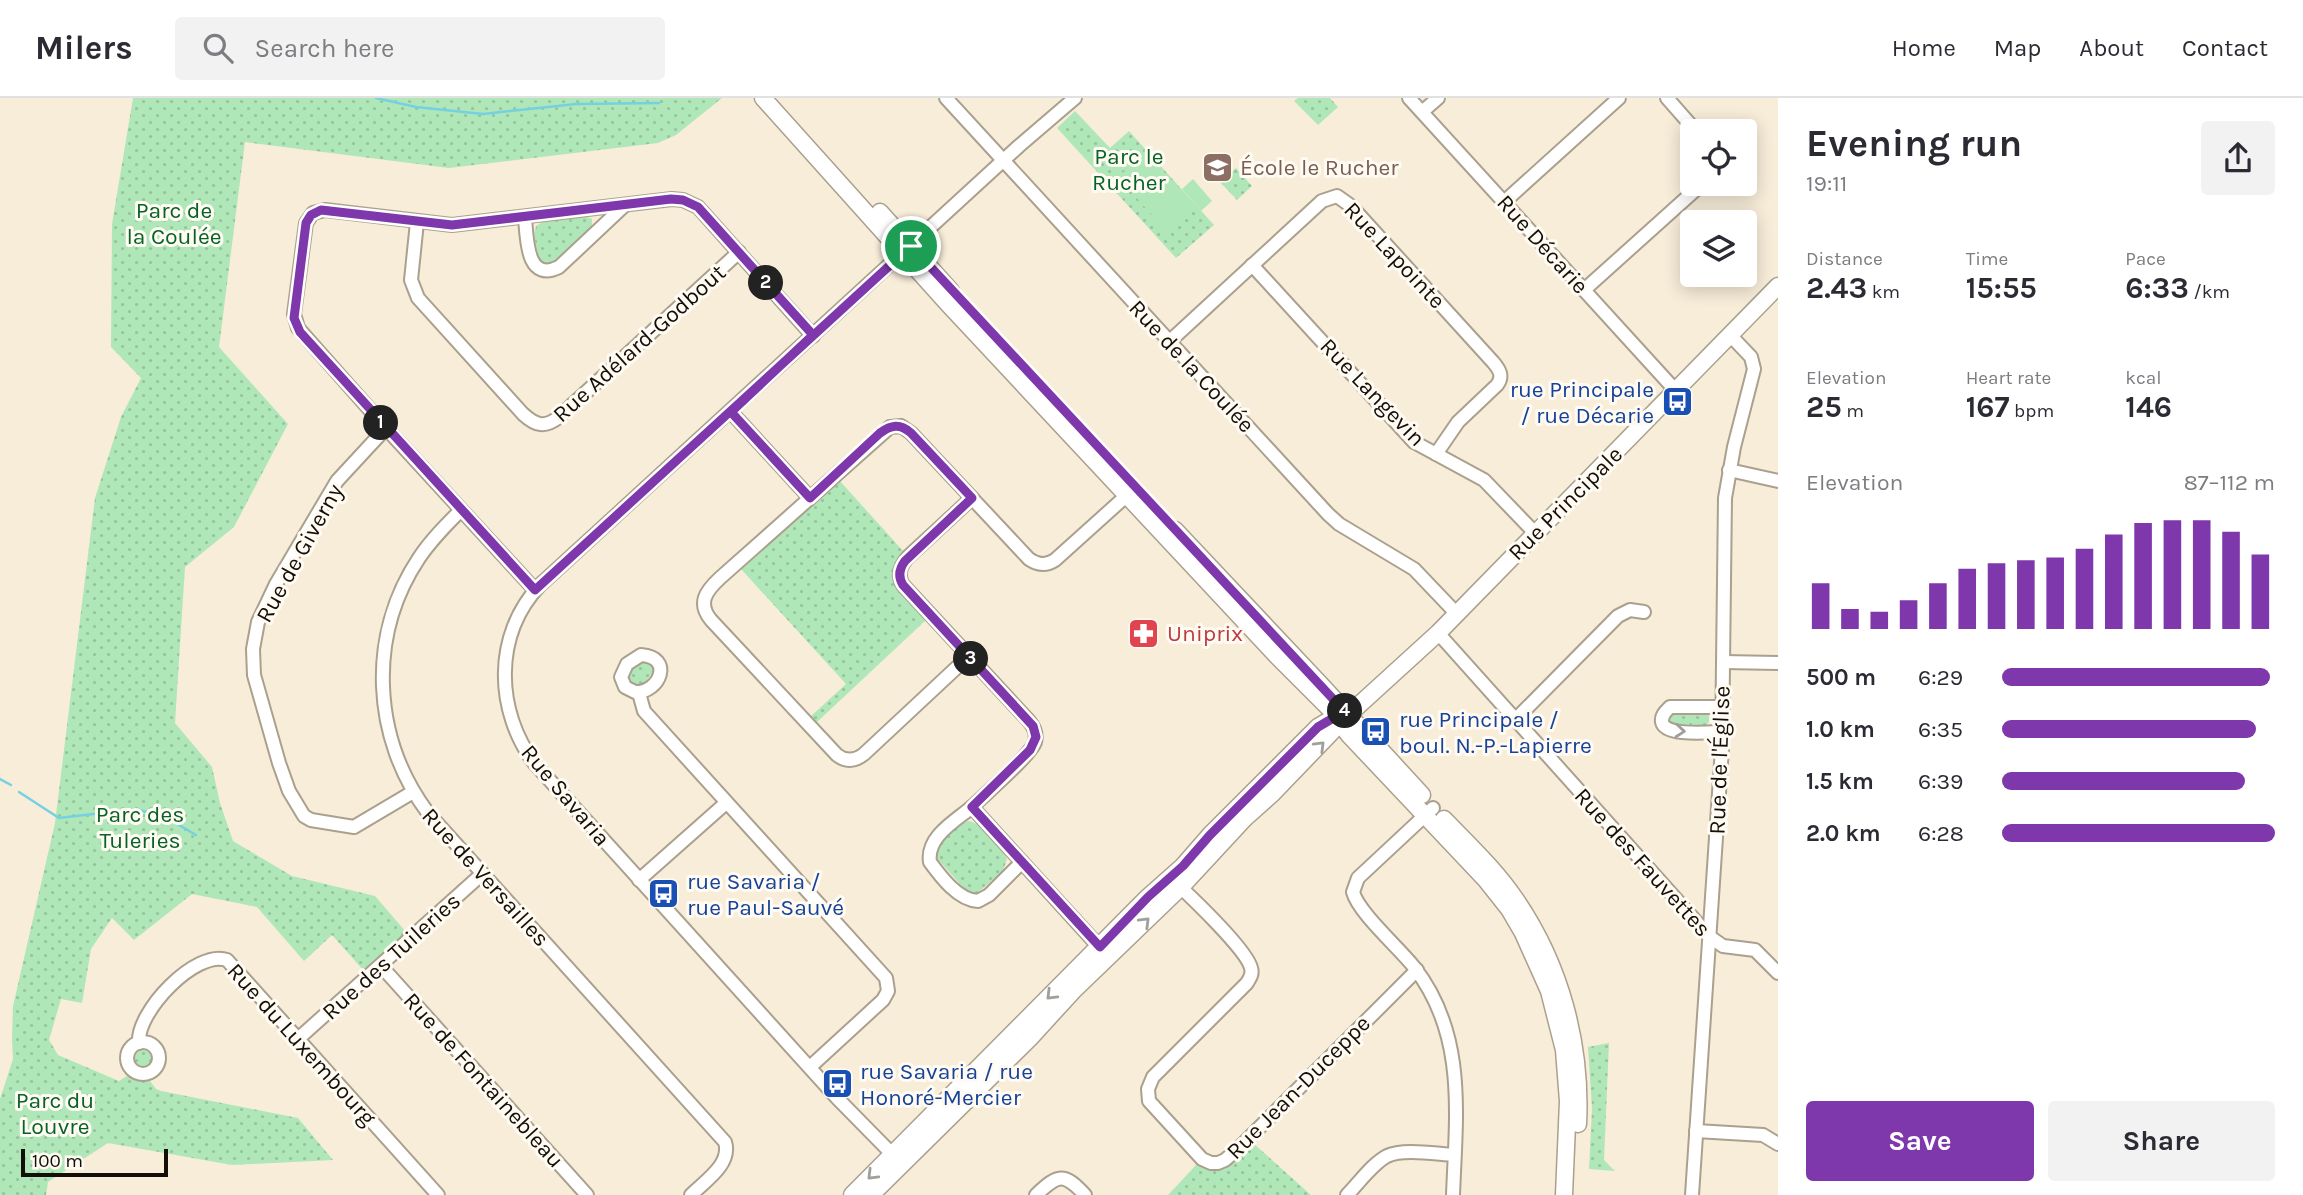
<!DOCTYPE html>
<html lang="en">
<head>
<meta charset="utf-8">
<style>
  :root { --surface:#fff; --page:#f2f2f3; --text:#2b2b33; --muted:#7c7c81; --line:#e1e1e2; --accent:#7e38ab }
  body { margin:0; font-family:Karla,sans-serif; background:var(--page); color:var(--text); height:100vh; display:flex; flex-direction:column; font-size:26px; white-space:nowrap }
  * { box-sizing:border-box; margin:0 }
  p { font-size:23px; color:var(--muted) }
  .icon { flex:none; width:38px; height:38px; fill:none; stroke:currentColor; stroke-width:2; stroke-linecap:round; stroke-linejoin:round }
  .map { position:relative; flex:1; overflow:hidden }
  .side { display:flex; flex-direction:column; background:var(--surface); width:525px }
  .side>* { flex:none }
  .controls { position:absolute; left:1680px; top:21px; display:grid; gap:14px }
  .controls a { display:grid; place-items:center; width:77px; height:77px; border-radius:7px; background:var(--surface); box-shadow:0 4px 18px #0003; font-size:35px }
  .scale { position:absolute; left:21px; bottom:18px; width:147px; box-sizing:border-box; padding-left:7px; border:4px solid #120e08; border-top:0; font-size:19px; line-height:24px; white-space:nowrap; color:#120e08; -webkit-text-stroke:5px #fffbf3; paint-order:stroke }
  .pin { position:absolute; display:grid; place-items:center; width:60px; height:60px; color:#fff; margin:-30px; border:4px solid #fff; border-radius:50%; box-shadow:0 2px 7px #0007 }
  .km { position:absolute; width:35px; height:35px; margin:-18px; border-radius:50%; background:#222; color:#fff; font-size:19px; line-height:35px; text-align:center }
  .round { display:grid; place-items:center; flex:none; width:74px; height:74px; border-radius:7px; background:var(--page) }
  .head { display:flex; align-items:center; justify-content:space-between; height:119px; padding:0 28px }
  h1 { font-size:38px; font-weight:700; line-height:52px }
  .figures { display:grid; grid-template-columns:repeat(3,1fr); gap:10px; height:119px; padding:7px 28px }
  .figures div { display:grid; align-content:center }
  .figures b { font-size:30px; font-weight:700 }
  .figures small { font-size:19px; font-weight:400 }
  .figures p { font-size:19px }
  .chart { height:196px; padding:14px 28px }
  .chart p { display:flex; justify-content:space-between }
  .chart svg { width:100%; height:126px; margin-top:7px; stroke:var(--accent); stroke-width:6 }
  .action { display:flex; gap:14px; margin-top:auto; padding:14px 28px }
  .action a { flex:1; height:80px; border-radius:7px; background:var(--accent); color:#fff; font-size:28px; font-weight:700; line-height:80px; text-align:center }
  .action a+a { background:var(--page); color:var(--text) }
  ul { padding:0 28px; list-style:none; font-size:23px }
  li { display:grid; grid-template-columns:112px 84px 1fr; align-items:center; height:52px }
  li i { height:18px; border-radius:9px; background:var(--accent) }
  header { display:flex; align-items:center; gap:42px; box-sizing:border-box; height:98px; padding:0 35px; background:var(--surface); border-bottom:2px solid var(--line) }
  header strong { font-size:33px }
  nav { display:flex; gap:38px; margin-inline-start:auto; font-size:24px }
  .search { width:490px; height:63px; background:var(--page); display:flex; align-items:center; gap:18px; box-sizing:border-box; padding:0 24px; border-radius:7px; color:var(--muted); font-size:26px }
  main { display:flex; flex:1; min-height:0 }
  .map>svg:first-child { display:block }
</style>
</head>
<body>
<header>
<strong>Milers</strong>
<div class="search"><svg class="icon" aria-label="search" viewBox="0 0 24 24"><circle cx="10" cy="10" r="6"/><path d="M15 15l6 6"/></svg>Search here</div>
<nav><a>Home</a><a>Map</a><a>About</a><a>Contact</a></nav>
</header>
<main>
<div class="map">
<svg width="1778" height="1097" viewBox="0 0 1778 1097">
  <defs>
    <pattern id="grass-dots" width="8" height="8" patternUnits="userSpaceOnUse" patternTransform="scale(1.75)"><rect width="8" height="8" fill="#b0e7b8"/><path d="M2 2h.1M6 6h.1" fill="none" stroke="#96c59d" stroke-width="1.8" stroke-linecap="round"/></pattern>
  </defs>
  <rect width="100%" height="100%" fill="#f8edd9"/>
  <!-- grass -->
  <g fill="url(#grass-dots)">
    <path d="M133,0H722L676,37L658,45L449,70L245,44L219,249L288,326L234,429L185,469L175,625L212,669L220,705L233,743L292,778L375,798L406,834L364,873L332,837L304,863L257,809L192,796L134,842L112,820L91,851L82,905L61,901L49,942L58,957L119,983L127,978L137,983H150L156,991L161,993L298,1020L333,1062L232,1067L108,1045L48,1084L46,1097H0V1001L13,961L12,942L13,908L55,725L95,400L121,319L141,280L111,249L112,126Z"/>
    <path d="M1298,0H1330L1338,9L1318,27L1294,3Z"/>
    <path d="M1075,13L1110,50L1129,33L1214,127L1176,160L1057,30Z"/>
    <path d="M1236,70L1252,88L1237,102L1220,84Z"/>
    <path d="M584,118L592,121V130L554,164L547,166L539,162L534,137L536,128L544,123Z"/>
    <path d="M839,382L904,454C877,481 907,502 926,522L816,625L810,619L846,586L741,471Z"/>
    <path d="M641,563H646L653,567V574L643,587L636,588L629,584V575Z"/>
    <path d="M1671,615H1705L1709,618V624L1705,628L1674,629L1668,624V620Z"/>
    <path d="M968,723C983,725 1001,748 1007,761L1003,773L976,796L966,793L936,759C936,745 955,729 968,723Z"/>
    <path d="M1609,945L1604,1062L1615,1073L1589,1071L1592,1010L1588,949Z"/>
    <circle cx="143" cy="961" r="9"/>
    <path d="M1253,1045L1311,1097H1168L1197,1066C1224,1082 1235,1062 1253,1045Z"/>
  </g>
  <!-- pitch -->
  <g fill="#b0e7b8">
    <path d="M1145,55L1192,107L1165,132L1118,79Z"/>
    <path d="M1193,81L1212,103L1201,113L1182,91Z"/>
  </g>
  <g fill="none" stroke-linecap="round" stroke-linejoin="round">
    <!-- stream -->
    <g stroke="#75d1e2" stroke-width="2.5">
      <path d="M376,0L416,9L483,16L576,6L659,5"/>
      <path d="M0,681L11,687"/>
      <path d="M19,694L59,720L136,711L167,720L196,737"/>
    </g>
    <defs>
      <g id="minor">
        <path d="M946,0L1328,416L1339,426L1414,471L1456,515"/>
        <path d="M1409,0L1676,293"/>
        <path d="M1667,0L1696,33"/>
        <path d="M1422,14L1438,0"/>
        <path d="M1504,104L1619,0"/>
        <path d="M525,120C527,140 526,185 559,169L625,107"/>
        <path d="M417,124L411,182L418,200L523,316C536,328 545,330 559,319L739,154"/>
        <path d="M1252,167L1414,344L1484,382L1535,435"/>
        <path d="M1584,192L1702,86"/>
        <path d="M1170,243L1322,103L1337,98L1351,108L1493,264C1499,271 1504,278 1497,287L1458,324L1436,356"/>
        <path d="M731,314L810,400"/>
        <path d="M386,330L337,383L276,486L258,524L253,551L254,577L279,665L289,693L304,718L311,722L354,729L413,694"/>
        <path d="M1729,372L1778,383"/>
        <path d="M972,400L908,459C900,468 897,477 903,487L1029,623C1035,630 1037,636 1035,644C1030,658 985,696 972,709L1103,853"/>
        <path d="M461,412C446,427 431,442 419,460C367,538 372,640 428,715L725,1044C732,1066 705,1083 691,1097"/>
        <path d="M535,492L386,330L298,230L294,216L306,125L313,115L325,112L452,127L672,101L683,102L698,109L813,238"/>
        <path d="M1438,535L1710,839L1723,848L1755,852L1778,875"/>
        <path d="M641,557C674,559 660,595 635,594L625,589L621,579L627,566Z"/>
        <path d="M969,558L864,656C855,663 846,664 837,657L711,522C697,505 706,493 720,480L890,329L901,328L911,335L1029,461C1038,467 1046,468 1055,462L1135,390"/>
        <path d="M1723,564L1778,565"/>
        <path d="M639,595L644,613L886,880L888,893L883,902L810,969"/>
        <path d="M1515,622L1618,518L1630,512L1644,514"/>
        <path d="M1723,634C1710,634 1665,639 1662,624C1661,617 1666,613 1670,609H1723"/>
        <path d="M972,709C955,723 926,739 930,764C941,779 958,802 978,803L989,797L1022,764"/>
        <path d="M1433,710L1358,780L1353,794C1358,814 1399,850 1414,869C1467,937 1456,1017 1453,1097"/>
        <path d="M639,782L726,705"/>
        <path d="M1174,783C1190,798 1247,852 1251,870C1253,876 1250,880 1247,885L1153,979L1148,991L1149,1003L1202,1061L1211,1065H1218L1225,1062L1240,1049L1417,872"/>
        <path d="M381,868L587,1097"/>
        <path d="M299,940L482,776"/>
        <circle cx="143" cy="960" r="16"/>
        <path d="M139,945C136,914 196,851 227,862L438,1097"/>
        <path d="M1696,1033L1763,1037L1778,1046"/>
        <path d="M897,1061L837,1000L535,666C495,613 493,537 540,487L1019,48L1075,0"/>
        <path d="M1036,1097C1058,1076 1064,1074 1085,1097"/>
        <path d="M1347,1097C1359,1085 1372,1066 1387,1058C1403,1050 1436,1056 1454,1057"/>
        <path d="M1692,1097L1722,650L1725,400L1734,349L1754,271L1751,259L1731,238"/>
      </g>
      <g id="tertiary">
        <path d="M763,0L948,206L1277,558L1328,609L1349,637L1486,782L1509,811L1523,835L1549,893L1564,952L1568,1003L1564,1097"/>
        <path d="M880,114L951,193"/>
        <path d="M1175,432L1322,588L1422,697"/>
        <path d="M1444,721C1469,747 1496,772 1516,802C1561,868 1582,947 1578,1026"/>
        <path d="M852,1097L1148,799L1183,768L1210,737L1318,629L1335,619L1342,617"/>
        <path d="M871,1097L1030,940L1073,893L1181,789L1244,721L1273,695L1348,617L1438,535L1778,188"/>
      </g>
    </defs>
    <!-- minor casing -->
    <use href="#minor" stroke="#aaa08d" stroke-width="16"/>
    <!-- tertiary casing -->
    <use href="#tertiary" stroke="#aaa08d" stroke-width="19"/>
    <!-- minor -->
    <use href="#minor" stroke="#fff" stroke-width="12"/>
    <!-- tertiary -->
    <use href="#tertiary" stroke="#fff" stroke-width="16"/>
  </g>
  <!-- one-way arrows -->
  <defs><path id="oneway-chevron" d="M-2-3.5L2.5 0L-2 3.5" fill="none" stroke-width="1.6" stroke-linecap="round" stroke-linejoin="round" transform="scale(1.75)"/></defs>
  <g stroke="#a09f9c">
    <use href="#oneway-chevron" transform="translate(1680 633) rotate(5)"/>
    <use href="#oneway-chevron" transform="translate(1320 648) rotate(-45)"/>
    <use href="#oneway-chevron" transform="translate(1145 824) rotate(-45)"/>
    <use href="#oneway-chevron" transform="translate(1051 897) rotate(135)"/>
    <use href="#oneway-chevron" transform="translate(872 1077) rotate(135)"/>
  </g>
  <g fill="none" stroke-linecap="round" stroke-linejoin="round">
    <defs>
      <path id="route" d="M911,148L535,492L300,234L294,220L306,125L311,117L321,112L452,127L671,101L683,102L698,109L813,237L731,314L810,400L880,335C891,327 900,325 911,335L972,400L905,463C899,471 898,479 903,487L1033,628L1036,639L1030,652L972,709L1100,849L1148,799L1183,768L1210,737L1318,629L1335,619L1348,617L911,148"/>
    </defs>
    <!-- route casing -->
    <use href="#route" stroke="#fff" stroke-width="14"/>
    <!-- route -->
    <use href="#route" stroke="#7e38ab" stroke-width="9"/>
  </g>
  <!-- icons -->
  <defs>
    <symbol id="school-square" viewBox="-11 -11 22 22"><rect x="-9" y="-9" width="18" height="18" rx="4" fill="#8d6e63" stroke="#fffbf3"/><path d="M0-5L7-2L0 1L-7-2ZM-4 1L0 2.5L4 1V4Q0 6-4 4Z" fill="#fff"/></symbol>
    <symbol id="bus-square" viewBox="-11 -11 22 22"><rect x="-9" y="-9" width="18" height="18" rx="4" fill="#1a4fb4" stroke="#fffbf3"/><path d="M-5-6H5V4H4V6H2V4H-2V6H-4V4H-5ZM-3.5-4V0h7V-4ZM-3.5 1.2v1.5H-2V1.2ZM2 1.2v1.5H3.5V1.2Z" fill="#fff"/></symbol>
    <symbol id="pharmacy-square" viewBox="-11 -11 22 22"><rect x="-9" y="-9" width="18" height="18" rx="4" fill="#e0444e" stroke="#fffbf3"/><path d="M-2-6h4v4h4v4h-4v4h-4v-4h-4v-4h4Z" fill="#fff"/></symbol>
  </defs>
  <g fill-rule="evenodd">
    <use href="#school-square" x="1200" y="52" width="35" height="35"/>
    <use href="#bus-square" x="1660" y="286" width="35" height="35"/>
    <use href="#pharmacy-square" x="1126" y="518" width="35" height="35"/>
    <use href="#bus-square" x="1358" y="616" width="35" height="35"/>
    <use href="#bus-square" x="646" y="778" width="35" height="35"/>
    <use href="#bus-square" x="820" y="968" width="35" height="35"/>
  </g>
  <g text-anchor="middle" stroke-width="6" stroke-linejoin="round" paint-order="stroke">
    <!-- park labels -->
    <g font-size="23" fill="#076227" stroke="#fffbf3">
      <text x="1129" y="66">Parc le<tspan x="1129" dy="26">Rucher</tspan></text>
      <text x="174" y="120">Parc de<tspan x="174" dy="26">la Coulée</tspan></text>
      <text x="140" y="724">Parc des<tspan x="140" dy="26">Tuleries</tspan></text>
      <text x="55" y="1010">Parc du<tspan x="55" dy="26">Louvre</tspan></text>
    </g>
    <!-- education labels -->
    <g font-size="23" fill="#785e54" stroke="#fffbf3" text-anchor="start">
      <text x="1240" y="77">École le Rucher</text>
    </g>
    <!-- street labels -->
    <g font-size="23" fill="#120e08" stroke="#fffbf3">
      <text transform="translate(1543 146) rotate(48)" y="8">Rue Décarie</text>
      <text transform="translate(1395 157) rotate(47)" y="8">Rue Lapointe</text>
      <text transform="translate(639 245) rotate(-42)" y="8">Rue Adélard-Godbout</text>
      <text transform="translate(1192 268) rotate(47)" y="8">Rue de la Coulée</text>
      <text transform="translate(1373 294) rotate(46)" y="8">Rue Langevin</text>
      <text transform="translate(1565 405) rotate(-45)" y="8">Rue Principale</text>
      <text transform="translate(299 455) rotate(-61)" y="8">Rue de Giverny</text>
      <text transform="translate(1719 662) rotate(-88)" y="8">Rue de l'Église</text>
      <text transform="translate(566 697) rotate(50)" y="8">Rue Savaria</text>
      <text transform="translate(1643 764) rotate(48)" y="8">Rue des Fauvettes</text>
      <text transform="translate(486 779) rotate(48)" y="8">Rue de Versailles</text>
      <text transform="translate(391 858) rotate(-42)" y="8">Rue des Tuileries</text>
      <text transform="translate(302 946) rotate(48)" y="8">Rue du Luxembourg</text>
      <text transform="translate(484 982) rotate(48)" y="8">Rue de Fontainebleau</text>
      <text transform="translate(1298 989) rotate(-45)" y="8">Rue Jean-Duceppe</text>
    </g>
    <!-- transit labels -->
    <g font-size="23" fill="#164399" stroke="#fffbf3" text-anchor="start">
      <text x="1654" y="299" text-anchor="end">rue Principale<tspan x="1654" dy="26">/ rue Décarie</tspan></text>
      <text x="1399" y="629">rue Principale /<tspan x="1399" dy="26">boul. N.-P.-Lapierre</tspan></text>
      <text x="687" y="791">rue Savaria /<tspan x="687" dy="26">rue Paul-Sauvé</tspan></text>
      <text x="860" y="981">rue Savaria / rue<tspan x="860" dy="26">Honoré-Mercier</tspan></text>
    </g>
    <!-- health labels -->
    <g font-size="23" fill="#be3a42" stroke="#fffbf3" text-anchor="start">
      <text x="1167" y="543">Uniprix</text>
    </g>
  </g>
</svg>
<div class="controls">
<a><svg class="icon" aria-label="locate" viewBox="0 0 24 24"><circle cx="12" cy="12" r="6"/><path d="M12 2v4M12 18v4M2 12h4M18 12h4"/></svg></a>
<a><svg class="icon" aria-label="layers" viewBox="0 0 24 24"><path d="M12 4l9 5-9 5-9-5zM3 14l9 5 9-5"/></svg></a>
</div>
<div class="scale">100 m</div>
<div class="pin" style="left:911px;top:148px;background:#1e9e55"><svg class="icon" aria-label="arrive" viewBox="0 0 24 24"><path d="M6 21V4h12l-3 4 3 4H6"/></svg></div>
<b class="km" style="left:381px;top:325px">1</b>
<b class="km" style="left:766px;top:185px">2</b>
<b class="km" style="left:971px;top:561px">3</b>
<b class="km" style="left:1345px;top:613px">4</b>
</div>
<section class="side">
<div class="head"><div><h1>Evening run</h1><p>19:11</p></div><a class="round"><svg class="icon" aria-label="share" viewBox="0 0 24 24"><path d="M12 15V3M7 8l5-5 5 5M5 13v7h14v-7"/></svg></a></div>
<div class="figures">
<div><p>Distance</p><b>2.43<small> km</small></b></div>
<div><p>Time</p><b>15:55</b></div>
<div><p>Pace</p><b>6:33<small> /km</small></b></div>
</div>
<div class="figures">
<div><p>Elevation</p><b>25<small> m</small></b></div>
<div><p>Heart rate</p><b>167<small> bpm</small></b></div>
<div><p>kcal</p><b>146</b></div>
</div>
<div class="chart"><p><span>Elevation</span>87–112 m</p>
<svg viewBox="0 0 160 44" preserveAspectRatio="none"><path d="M5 44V28M15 44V37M25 44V38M35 44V34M45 44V28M55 44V23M65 44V21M75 44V20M85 44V19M95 44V16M105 44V11M115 44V7M125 44V6M135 44V6M145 44V10M155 44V18"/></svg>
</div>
<ul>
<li><b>500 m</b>6:29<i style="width:98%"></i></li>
<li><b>1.0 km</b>6:35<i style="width:93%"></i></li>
<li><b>1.5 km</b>6:39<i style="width:89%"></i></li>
<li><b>2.0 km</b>6:28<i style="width:100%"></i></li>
</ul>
<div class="action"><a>Save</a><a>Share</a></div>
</section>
</main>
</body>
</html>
